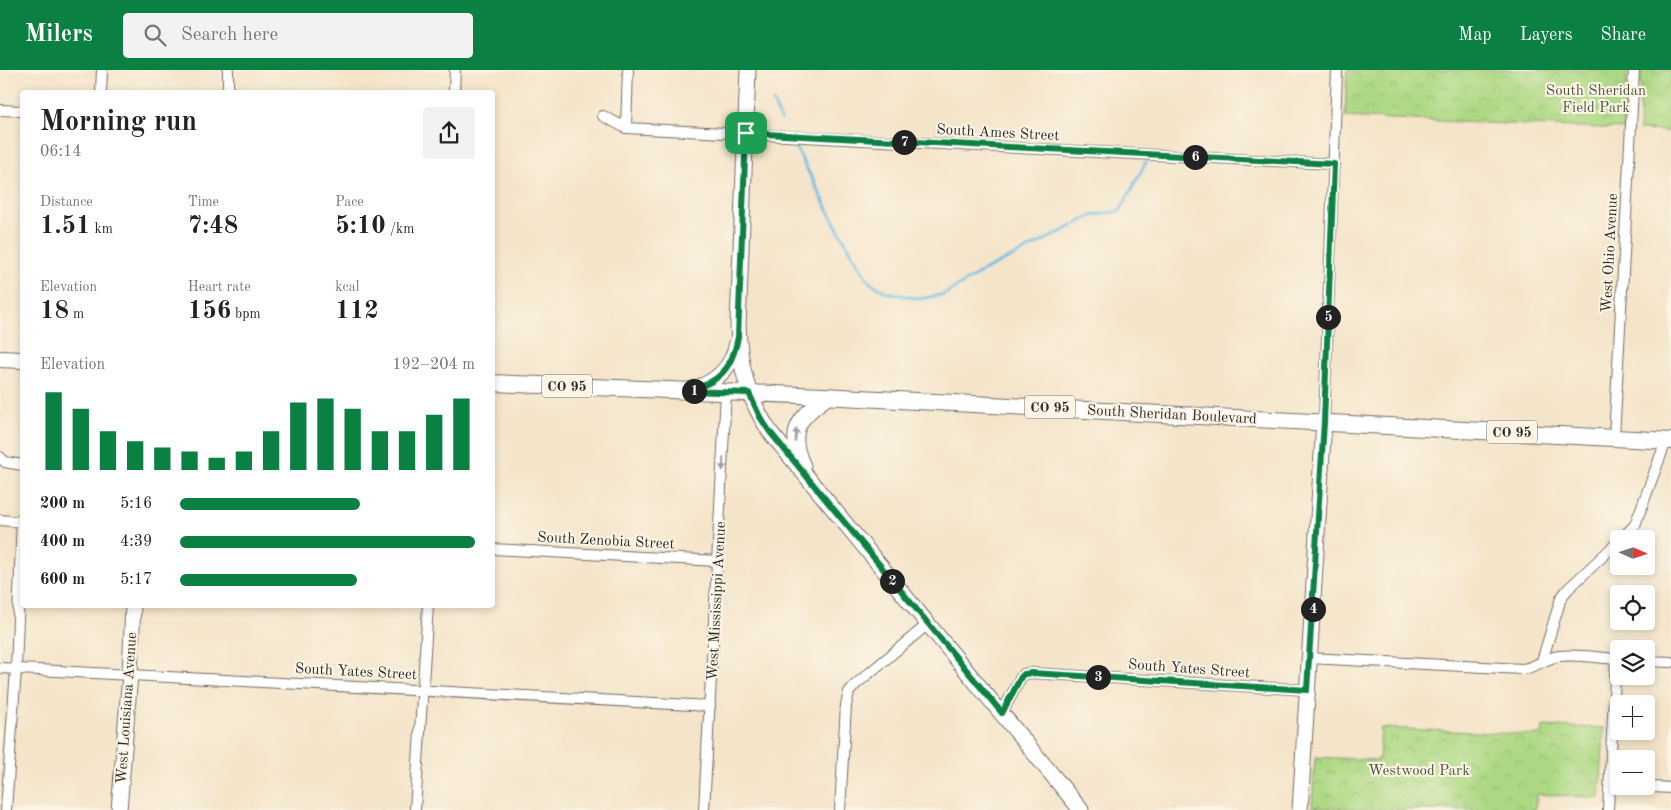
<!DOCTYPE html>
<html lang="en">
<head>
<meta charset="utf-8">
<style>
  :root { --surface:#fff; --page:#f2f2f2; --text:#222; --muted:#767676; --accent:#0b8043 }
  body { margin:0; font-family:"Old Standard TT",serif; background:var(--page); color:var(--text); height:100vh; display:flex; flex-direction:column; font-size:19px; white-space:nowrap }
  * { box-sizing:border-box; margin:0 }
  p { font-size:16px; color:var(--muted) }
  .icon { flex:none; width:28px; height:28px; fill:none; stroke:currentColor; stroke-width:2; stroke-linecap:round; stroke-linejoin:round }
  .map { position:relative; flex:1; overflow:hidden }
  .sheet { position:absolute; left:20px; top:20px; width:475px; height:518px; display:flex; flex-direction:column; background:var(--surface); border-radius:5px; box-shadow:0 2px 8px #0003 }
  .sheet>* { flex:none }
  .needle { width:32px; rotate:93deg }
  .buttons { position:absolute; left:1610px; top:460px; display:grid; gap:10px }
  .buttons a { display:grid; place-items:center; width:45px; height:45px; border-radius:5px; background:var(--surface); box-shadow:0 2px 8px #0003; font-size:25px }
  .pin { position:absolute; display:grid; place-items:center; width:42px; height:42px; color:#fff; margin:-21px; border-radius:10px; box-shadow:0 2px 8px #0006 }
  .km { position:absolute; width:25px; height:25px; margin:-12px; border-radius:50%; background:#222; color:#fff; font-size:14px; line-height:25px; text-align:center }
  .round { display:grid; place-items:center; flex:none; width:52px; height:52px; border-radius:5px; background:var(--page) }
  .overview { display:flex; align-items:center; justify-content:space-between; height:85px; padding:0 20px }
  h1 { font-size:28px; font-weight:800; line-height:38px }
  .metrics { display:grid; grid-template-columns:repeat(3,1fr); gap:8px; height:85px; padding:5px 20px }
  .metrics div { display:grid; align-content:center }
  .metrics b { font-size:25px; font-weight:800 }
  .metrics small { font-size:14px; font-weight:400 }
  .metrics p { font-size:14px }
  .chart { height:140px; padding:10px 20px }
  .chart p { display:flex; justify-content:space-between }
  .chart svg { width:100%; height:90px; margin-top:5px; stroke:var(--accent); stroke-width:6 }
  ul { padding:0 20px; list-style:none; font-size:16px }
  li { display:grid; grid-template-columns:80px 60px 1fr; align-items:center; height:38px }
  li i { height:12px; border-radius:6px; background:var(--accent) }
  header { display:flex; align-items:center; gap:30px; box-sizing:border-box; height:70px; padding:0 25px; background:var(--accent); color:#fff }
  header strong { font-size:24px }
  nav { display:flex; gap:28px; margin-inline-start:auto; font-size:18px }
  .search { width:350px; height:45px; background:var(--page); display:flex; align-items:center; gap:12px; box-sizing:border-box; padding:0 18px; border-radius:5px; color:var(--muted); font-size:19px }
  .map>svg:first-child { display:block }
</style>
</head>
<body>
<header>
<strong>Milers</strong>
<div class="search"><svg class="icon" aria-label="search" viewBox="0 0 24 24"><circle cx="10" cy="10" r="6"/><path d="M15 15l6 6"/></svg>Search here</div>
<nav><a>Map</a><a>Layers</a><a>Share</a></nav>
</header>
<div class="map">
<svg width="1671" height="740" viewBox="0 0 1671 740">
  <defs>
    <pattern id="park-crowns" width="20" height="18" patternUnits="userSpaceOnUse" patternTransform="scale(1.25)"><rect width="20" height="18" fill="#aed984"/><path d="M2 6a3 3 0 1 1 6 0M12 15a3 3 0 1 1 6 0" fill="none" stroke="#96ba72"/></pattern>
  </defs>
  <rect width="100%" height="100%" fill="#fcf5e5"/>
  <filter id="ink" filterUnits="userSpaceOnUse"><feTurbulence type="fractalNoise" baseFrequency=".02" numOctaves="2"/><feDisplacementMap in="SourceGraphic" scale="10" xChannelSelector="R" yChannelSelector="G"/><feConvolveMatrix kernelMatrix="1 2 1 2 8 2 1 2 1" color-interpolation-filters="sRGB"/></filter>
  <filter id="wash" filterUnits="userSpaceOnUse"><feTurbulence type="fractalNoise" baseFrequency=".0096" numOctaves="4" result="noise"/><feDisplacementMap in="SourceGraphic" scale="20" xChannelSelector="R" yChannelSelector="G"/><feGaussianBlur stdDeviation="1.12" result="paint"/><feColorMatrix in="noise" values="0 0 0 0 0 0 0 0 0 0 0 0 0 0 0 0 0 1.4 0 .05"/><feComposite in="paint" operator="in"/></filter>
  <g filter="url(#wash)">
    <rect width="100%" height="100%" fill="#f4e4c9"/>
    <!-- park -->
    <g fill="url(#park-crowns)" stroke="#6c8258">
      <path d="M1347,0H1627L1624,59L1345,47Z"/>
      <path d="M1641,0H1671V61L1639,60Z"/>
      <path d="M1543,656L1604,658L1600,728L1537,724L1535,740H1366L1312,737L1315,687L1379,690L1381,658L1542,665Z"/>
    </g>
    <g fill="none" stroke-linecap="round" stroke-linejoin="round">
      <!-- stream -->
      <g stroke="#6bbce6" stroke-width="3">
        <path d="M773,32L781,50"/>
        <path d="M794,74L839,161L869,212L886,222L920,229L945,224L985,200L1028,179L1091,146L1120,141L1146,92"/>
      </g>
    </g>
  </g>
  <g filter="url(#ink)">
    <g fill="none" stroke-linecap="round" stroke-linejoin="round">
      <defs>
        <g id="street">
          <path d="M101,22L102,0"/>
          <path d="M228,22V0"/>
          <path d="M454,22L455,0"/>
          <path d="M0,40L22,41"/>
          <path d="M603,46L626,58L1334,94"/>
          <path d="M626,58L628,0"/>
          <path d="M1324,351L1337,0"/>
          <path d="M1614,368L1634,0"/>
          <path d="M0,387L5,392L22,395"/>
          <path d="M0,450L22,452"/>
          <path d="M1621,469L1635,455L1666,371"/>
          <path d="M492,479L718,491"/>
          <path d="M1309,588L1522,599C1535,598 1545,588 1559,586C1577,584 1600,588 1619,589"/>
          <path d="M1542,591L1561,528L1568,519L1619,471"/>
          <path d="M1646,591L1671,592"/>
          <path d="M0,598L710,636"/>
          <path d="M1002,643L1021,607L1024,604L1032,603L1307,620"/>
          <path d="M1635,716L1671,718"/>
          <path d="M6,740L16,599L22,448"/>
          <path d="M415,740L428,535"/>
          <path d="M704,740L726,322"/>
          <path d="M840,740L846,635L849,622L855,615L928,554"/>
          <path d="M1608,740L1616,589"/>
        </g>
        <g id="secondary">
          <path d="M748,0L738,255C739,295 748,329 770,362L1081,740"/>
          <path d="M689,320C714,314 732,299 737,273"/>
          <path d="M803,396C786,360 800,346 829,326"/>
          <path d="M119,740L130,604L133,535"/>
          <path d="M1300,740L1324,351"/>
        </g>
        <g id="primary">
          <path d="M0,289L22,290"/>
          <path d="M492,313L823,326L1671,371"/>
        </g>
      </defs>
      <!-- street casing -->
      <use href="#street" stroke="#716c62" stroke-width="12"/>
      <!-- secondary casing -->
      <use href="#secondary" stroke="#716c62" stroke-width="17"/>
      <!-- primary casing -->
      <use href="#primary" stroke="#716c62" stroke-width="18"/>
      <!-- street -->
      <use href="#street" stroke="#fff" stroke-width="10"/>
      <!-- secondary -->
      <use href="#secondary" stroke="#fff" stroke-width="15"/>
      <!-- primary -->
      <use href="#primary" stroke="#fff" stroke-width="16"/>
    </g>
    <!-- one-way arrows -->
    <defs><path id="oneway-solid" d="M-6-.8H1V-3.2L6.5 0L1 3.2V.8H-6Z" transform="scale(1.25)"/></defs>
    <g fill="#a0a0a0">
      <use href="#oneway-solid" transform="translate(796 365) rotate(-84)"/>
      <use href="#oneway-solid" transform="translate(723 394) rotate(93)"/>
    </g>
  </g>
  <g fill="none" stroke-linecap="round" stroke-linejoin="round" filter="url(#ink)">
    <defs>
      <path id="route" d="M746,63L1334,94L1324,352L1307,620L1032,603L1024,604L1021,607L1002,643L770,362L760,347L749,323L687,321C719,313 732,299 738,267Z"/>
    </defs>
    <!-- route casing -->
    <use href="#route" stroke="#fff" stroke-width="10"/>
    <!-- route -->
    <use href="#route" stroke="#0b8043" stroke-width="6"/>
  </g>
  <g text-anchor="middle" stroke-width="4" stroke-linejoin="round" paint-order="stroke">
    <!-- shield labels -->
    <g fill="#fcf5e5" stroke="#6a6863" stroke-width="1">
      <rect x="542" y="304.5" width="50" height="23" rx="4"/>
      <rect x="1025" y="325.5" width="50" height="23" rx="4"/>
      <rect x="1487" y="350.5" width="50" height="23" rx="4"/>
    </g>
    <g font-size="14" font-weight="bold" fill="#2b2b2b">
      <text x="567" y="321">CO 95</text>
      <text x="1050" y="342">CO 95</text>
      <text x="1512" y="367">CO 95</text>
    </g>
    <!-- park labels -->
    <g font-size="15" fill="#4c5641" stroke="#fcf5e5">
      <text x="1596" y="25">South Sheridan<tspan x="1596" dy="17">Field Park</tspan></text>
      <text x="1419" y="705">Westwood Park</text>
    </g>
    <!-- street labels -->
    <g font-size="15" fill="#2b2b2b" stroke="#fcf5e5">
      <text transform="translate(998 62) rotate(3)" y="5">South Ames Street</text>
      <text transform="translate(1609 183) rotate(-87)" y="5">West Ohio Avenue</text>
      <text transform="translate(1172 344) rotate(3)" y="5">South Sheridan Boulevard</text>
      <text transform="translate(606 470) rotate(3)" y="5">South Zenobia Street</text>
      <text transform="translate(716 531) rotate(-87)" y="5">West Mississippi Avenue</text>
      <text transform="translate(1189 598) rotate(4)" y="5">South Yates Street</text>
      <text transform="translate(356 601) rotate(3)" y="5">South Yates Street</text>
      <text transform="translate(126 638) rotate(-86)" y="5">West Louisiana Avenue</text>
    </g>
  </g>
</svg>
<div class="buttons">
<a><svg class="needle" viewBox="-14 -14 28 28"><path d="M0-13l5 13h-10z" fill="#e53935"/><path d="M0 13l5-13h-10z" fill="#767676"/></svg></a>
<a><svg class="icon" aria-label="locate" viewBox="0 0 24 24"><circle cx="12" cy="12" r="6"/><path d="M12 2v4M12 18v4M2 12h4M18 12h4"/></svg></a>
<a><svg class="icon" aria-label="layers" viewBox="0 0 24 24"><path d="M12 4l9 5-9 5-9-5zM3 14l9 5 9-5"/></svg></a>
<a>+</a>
<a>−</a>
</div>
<div class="pin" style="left:746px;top:63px;background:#1e9e55"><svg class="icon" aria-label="arrive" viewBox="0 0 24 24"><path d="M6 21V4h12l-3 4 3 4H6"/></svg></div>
<b class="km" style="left:694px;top:321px">1</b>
<b class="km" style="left:892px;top:511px">2</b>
<b class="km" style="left:1098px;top:607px">3</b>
<b class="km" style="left:1313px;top:539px">4</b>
<b class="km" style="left:1328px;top:247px">5</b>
<b class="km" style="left:1195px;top:87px">6</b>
<b class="km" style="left:904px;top:72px">7</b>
<section class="sheet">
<div class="overview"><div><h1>Morning run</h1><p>06:14</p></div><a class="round"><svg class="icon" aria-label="share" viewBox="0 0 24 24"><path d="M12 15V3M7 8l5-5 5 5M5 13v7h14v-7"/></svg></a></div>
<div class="metrics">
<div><p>Distance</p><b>1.51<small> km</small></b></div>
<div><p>Time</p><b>7:48</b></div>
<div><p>Pace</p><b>5:10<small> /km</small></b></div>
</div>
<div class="metrics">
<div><p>Elevation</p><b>18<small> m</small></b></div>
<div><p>Heart rate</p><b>156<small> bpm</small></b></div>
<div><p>kcal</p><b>112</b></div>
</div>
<div class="chart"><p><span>Elevation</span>192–204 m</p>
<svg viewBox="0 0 160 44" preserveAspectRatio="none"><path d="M5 44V6M15 44V14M25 44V25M35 44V30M45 44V33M55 44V35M65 44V38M75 44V35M85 44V25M95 44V11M105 44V9M115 44V14M125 44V25M135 44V25M145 44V17M155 44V9"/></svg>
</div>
<ul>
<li><b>200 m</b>5:16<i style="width:61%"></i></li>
<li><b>400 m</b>4:39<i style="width:100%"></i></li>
<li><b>600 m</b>5:17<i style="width:60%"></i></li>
</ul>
</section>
</div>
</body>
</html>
